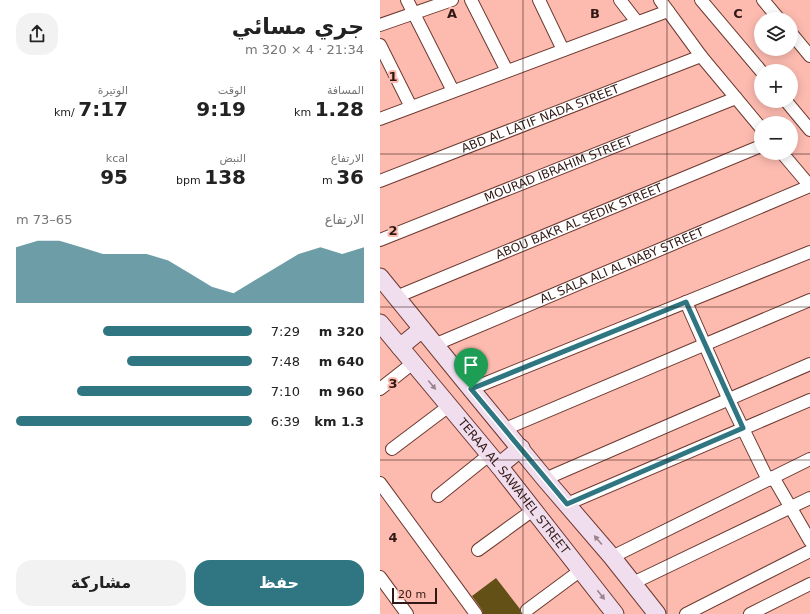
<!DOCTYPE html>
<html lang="ar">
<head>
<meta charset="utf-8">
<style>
  :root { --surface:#fff; --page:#f2f2f2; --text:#222; --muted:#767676; --accent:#307682 }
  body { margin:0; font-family:"DejaVu Sans",Vazirmatn,sans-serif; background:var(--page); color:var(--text); direction:rtl; height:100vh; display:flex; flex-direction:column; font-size:15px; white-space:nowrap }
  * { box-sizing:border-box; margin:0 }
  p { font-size:13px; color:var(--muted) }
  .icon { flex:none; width:22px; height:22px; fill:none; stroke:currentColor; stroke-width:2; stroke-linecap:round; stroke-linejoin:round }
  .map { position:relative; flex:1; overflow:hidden; direction:ltr }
  .drawer { display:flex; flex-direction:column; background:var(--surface); width:380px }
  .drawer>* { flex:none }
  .fabs { position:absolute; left:374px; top:12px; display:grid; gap:8px }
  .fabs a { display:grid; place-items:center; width:44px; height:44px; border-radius:50%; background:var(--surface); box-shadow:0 2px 10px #0003; font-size:20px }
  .scale { position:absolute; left:12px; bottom:10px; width:45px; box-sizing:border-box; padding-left:4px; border:2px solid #301814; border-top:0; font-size:11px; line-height:14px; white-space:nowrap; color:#301814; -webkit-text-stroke:3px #fdbbb0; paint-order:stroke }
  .pin { position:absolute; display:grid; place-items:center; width:34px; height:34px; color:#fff; margin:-41px -17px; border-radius:50% 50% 50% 0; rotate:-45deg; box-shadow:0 0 4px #0007 }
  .pin .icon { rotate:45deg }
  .round { display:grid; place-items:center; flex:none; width:42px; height:42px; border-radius:16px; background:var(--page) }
  .headline { display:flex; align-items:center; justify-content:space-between; height:68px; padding:0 16px }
  h1 { font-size:22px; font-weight:700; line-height:30px }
  .figures { display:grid; grid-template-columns:repeat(3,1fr); gap:6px; height:68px; padding:4px 16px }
  .figures div { display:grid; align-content:center }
  .figures b { font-size:20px; font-weight:700 }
  .figures small { font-size:11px; font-weight:400 }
  .figures p { font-size:11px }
  .chart { height:112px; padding:8px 16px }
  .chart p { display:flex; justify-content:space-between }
  .chart svg { width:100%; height:72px; margin-top:4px; fill:var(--accent); opacity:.7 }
  .primary-button { display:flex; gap:8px; margin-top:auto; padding:8px 16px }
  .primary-button a { flex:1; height:46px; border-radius:16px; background:var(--accent); color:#fff; font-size:16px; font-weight:700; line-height:46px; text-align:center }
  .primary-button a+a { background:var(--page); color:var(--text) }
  ul { padding:0 16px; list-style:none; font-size:13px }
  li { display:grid; grid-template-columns:64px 48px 1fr; align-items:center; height:30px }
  li i { height:10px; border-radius:5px; background:var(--accent) }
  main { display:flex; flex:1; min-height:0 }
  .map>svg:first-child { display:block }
</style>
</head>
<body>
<main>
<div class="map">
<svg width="430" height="614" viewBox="0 0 430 614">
  <rect width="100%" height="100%" fill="#fdbbb0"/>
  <!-- building -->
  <path fill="#625016" d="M116,578L140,609L141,614H103L102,610L92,596Z"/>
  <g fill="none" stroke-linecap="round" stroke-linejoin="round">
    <defs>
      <g id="minor">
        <path d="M27,0L73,91"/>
        <path d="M91,0L127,71"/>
        <path d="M159,0L183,50"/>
        <path d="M240,0L257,22"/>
        <path d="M280,0L321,56L381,128"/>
        <path d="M321,0L381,71"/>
        <path d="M383,0L399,19"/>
        <path d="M0,25L72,0"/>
        <path d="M411,33L430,56"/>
        <path d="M0,45L31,107"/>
        <path d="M406,101L430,130"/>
        <path d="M0,119L288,11"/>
        <path d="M402,153L430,186"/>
        <path id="s1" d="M0,181L321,56"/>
        <path id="s2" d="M0,240L356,98"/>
        <path id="s3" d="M16,297L381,146"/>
        <path d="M306,302L349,400L388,480"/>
        <path id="s4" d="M54,345L430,186"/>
        <path d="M0,389L33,363"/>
        <path d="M91,389L430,252"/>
        <path d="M125,429L430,300"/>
        <path d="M12,449L69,406"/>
        <path d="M393,477L430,541"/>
        <path d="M165,479L430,364"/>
        <path d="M0,483L96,614"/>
        <path d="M58,496L109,455"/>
        <path d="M187,504L430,400"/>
        <path d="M98,550L153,510"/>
        <path d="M232,557L430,459"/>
        <path d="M0,577L27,614"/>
        <path d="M253,583L430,498"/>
        <path d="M147,610L201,570"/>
        <path d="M306,614L430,551"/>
        <path d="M370,614L430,584"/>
      </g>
      <g id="secondary">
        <path d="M0,277L91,389L165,479L232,557L277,614"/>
        <path id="s5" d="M0,323L119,466L235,614"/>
        <path d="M20,347L42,329"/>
        <path d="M119,466L141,448"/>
      </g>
    </defs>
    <!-- minor casing -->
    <use href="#minor" stroke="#6e3930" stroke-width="14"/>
    <!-- secondary casing -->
    <use href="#secondary" stroke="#6e3930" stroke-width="19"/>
    <!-- minor -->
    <use href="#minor" stroke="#fff" stroke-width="12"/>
    <!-- secondary -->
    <use href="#secondary" stroke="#f0ddee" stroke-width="17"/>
  </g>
  <!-- one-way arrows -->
  <defs><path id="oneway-solid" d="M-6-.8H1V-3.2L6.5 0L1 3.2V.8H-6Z"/></defs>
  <g fill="#9a848c">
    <use href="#oneway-solid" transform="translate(52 385) rotate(50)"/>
    <use href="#oneway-solid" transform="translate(218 540) rotate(-131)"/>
    <use href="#oneway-solid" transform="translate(221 595) rotate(52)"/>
  </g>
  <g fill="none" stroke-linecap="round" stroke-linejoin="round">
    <defs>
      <path id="route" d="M306,302L363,428L187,504L91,389Z"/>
    </defs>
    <!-- route casing -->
    <use href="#route" stroke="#fff" stroke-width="8"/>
    <!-- route -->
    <use href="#route" stroke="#307682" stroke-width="5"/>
  </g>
  <!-- grid -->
  <path fill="none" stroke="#301814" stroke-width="1" stroke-opacity="0.55" d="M143,0V614M287,0V614M0,154H430M0,307H430M0,460H430"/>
  <g text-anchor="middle" stroke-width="4" stroke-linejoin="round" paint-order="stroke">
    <!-- street labels -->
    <g font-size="12" fill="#301814" stroke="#fdbbb0">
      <text dy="4" stroke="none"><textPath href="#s1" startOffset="172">ABD AL LATIF NADA STREET</textPath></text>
      <text dy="4" stroke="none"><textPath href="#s2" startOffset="192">MOURAD IBRAHIM STREET</textPath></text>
      <text dy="4" stroke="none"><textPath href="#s3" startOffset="198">ABOU BAKR AL SEDIK STREET</textPath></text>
      <text dy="4" stroke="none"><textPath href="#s4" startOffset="204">AL SALA ALI AL NABY STREET</textPath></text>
      <text dy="4" stroke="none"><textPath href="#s5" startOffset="211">TERAA AL SAWAHEL STREET</textPath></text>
    </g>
  </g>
  <g font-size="13" text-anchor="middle" font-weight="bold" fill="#301814" stroke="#fdbbb0" stroke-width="4" stroke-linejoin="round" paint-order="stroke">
    <text x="72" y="18">A</text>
    <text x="215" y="18">B</text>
    <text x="358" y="18">C</text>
    <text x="13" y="81">1</text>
    <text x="13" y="235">2</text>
    <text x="13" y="388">3</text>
    <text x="13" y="542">4</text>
  </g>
</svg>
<div class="fabs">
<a><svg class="icon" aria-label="layers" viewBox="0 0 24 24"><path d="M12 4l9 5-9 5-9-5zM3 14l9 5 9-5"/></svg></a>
<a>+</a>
<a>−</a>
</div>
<div class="scale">20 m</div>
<div class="pin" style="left:91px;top:389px;background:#1e9e55"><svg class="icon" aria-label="arrive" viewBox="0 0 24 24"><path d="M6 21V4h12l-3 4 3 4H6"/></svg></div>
</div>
<section class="drawer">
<div class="headline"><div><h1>جري مسائي</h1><p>21:34 · 4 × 320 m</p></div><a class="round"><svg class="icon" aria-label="share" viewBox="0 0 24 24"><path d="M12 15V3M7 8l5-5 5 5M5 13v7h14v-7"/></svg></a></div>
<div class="figures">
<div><p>المسافة</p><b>1.28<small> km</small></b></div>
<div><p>الوقت</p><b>9:19</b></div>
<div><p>الوتيرة</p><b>7:17<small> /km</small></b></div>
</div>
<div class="figures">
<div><p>الارتفاع</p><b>36<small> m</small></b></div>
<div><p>النبض</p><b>138<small> bpm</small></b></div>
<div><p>kcal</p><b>95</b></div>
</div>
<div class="chart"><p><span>الارتفاع</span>65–73 m</p>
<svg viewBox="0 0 160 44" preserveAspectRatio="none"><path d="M0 44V10L10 6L20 6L30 10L40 14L50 14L60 14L70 18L80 26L90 34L100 38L110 30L120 22L130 14L140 10L150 14L160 10V44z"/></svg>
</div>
<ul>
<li><b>320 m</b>7:29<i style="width:63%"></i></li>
<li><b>640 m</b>7:48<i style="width:53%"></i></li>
<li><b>960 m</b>7:10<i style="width:74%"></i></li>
<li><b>1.3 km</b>6:39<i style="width:100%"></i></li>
</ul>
<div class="primary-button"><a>حفظ</a><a>مشاركة</a></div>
</section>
</main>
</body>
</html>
